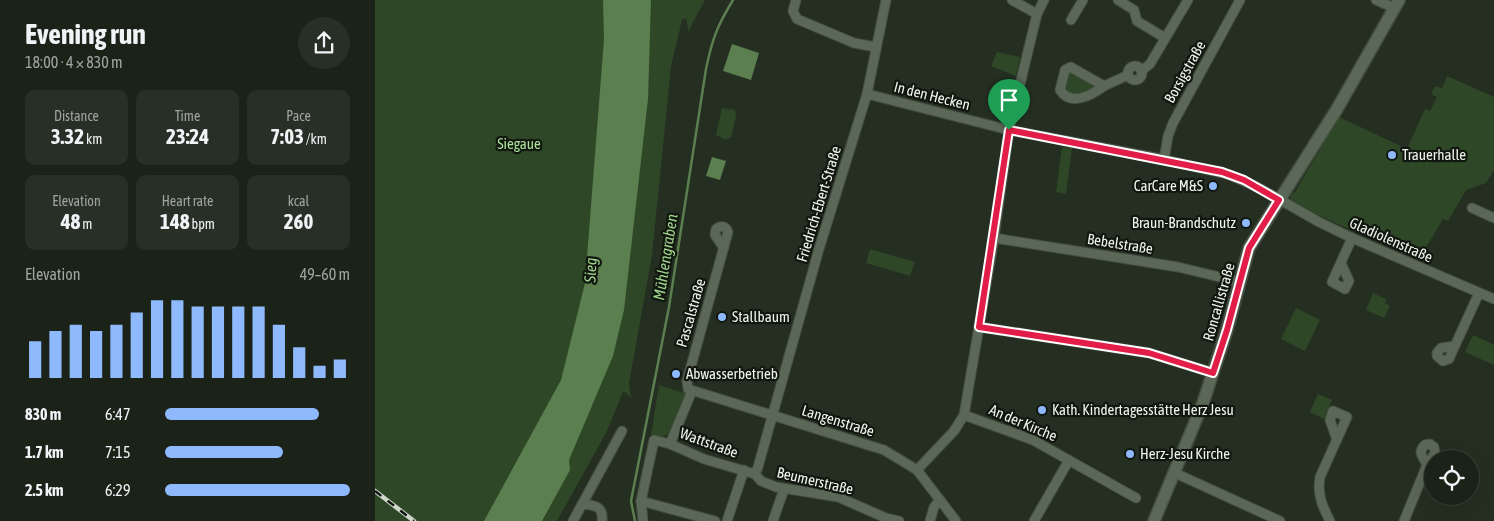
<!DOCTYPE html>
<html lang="en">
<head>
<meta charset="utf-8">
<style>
  :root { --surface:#1b2319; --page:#282f26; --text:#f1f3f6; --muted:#a0a4a2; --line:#394038; --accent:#8eb9fd }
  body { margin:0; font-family:"Asap Condensed",sans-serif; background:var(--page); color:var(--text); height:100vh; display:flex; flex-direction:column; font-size:19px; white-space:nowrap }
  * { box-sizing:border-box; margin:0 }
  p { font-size:16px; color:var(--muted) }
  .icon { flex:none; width:28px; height:28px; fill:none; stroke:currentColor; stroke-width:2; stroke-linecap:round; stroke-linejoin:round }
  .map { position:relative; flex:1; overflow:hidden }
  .drawer { display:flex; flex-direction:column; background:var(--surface); width:375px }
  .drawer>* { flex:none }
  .fabs { position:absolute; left:1049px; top:450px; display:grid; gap:10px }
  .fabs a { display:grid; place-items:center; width:55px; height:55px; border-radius:50%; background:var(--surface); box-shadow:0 5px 20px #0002,0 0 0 1px var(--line); font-size:25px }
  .pin { position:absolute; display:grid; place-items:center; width:42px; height:42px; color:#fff; margin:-51px -21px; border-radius:50% 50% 50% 0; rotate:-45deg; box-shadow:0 0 5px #0007 }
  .pin .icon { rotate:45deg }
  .round { display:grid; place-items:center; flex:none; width:52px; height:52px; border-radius:26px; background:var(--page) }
  .overview { display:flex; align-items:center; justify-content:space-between; height:85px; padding:0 25px }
  h1 { font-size:28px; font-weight:700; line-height:38px }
  .figures { display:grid; grid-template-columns:repeat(3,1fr); gap:8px; height:85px; padding:5px 25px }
  .figures div { display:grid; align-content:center; border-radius:10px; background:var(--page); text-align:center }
  .figures b { font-size:21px; font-weight:700 }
  .figures small { font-size:14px; font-weight:400 }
  .figures p { font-size:14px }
  .chart { height:140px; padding:10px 25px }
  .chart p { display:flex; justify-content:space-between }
  .chart svg { width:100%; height:90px; margin-top:5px; stroke:var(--accent); stroke-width:6 }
  ul { padding:0 25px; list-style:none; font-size:16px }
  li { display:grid; grid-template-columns:80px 60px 1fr; align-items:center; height:38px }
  li i { height:12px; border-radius:6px; background:var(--accent) }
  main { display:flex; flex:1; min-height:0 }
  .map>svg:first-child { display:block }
</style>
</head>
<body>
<main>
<section class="drawer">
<div class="overview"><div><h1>Evening run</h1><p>18:00 · 4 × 830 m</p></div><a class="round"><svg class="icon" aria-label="share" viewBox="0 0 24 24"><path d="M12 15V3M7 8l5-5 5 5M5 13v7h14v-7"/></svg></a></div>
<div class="figures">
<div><p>Distance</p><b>3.32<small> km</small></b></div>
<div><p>Time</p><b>23:24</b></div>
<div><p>Pace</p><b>7:03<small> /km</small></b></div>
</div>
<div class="figures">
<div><p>Elevation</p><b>48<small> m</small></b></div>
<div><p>Heart rate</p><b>148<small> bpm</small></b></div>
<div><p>kcal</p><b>260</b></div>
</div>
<div class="chart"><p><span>Elevation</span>49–60 m</p>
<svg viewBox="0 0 160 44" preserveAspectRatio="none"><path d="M5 44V26M15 44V21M25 44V18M35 44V21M45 44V18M55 44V12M65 44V6M75 44V6M85 44V9M95 44V9M105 44V9M115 44V9M125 44V18M135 44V29M145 44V38M155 44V35"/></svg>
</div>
<ul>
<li><b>830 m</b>6:47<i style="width:83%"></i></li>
<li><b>1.7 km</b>7:15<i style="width:64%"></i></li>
<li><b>2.5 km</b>6:29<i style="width:100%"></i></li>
</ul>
</section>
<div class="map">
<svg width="1119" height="521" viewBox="0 0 1119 521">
  <rect width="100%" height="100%" fill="#242f21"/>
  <!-- green -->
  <g fill="#2e4726">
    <path d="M0,0H330L317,24L314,33L311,18L307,20L296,66L277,255L254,383L256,399L252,393L248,392L231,433L182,521H0Z"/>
    <path d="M622,52L645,57L641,76L616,66Z"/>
    <path d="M697,71L719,84V89L705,96L693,93L689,89L692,74Z"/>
    <path d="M1072,76L1119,97V170L1111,183L1091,190L1073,221L1068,219L1044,259L1043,253L995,231L985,234L915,202L916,195L920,192L964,117L1032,149L1050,109L1055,111L1062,97L1056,94L1060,86L1067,88Z"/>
    <path d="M347,108L360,110L361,117L356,137L350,140L341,135Z"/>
    <path d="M687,147L697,148L691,194L681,192Z"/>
    <path d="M495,249L540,262L535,276L491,263Z"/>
    <path d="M998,293L1011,299L1010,303L1015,306L1009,318L991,310Z"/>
    <path d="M921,308L945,320L930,351L906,339Z"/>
    <path d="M1098,335L1119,345V365L1090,352Z"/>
    <path d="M284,385L312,394L294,434L286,437L276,435Z"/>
    <path d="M943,394L957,400L949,419L935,412Z"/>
  </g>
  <!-- water -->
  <g fill="#5b7f4f">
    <path d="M228,0H276L273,99L249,310L238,356L194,460L195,470L167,521H109L186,380L210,283L229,39Z"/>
    <path d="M357,44L384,53L376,80L348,71Z"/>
    <path d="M337,157L351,161L345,180L331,176Z"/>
  </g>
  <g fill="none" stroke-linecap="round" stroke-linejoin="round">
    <!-- stream -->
    <path stroke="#5b7f4f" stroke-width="2.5" d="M260,521L256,501L294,307L331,69C337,40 342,26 358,0"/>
    <defs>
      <g id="minor">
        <path d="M421,0L418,11L422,19L479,43L501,47"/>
        <path d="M637,0L662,14"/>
        <path d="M743,0L759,10L762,21L790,38"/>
        <path d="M1001,0L1019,8"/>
        <path d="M696,20L708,0"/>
        <circle cx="760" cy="73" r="7"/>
        <path d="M696,67L699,69L729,86C717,95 696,107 685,90L690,70Z"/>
        <path d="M766,71L775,64L813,0"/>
        <path d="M729,86L753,75"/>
        <path d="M492,94L634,130L787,159L855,175L886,189L944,222L977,238L1119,299"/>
        <path d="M789,160L793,136L798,123L865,0"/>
        <path d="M1097,208L1119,218"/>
        <path d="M619,238L803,267L865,282"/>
        <path d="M349,248L340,235L341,229C346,225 351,226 353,232L312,381L313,389L509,450L542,470L581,521"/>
        <path d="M966,263L974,281L970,289L957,282L977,238"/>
        <path d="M604,327L774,353L838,373"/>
        <path d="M1080,346L1066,348L1062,353V356L1068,361L1074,359L1078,350L1104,293"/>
        <path d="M589,415L658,440L761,498"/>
        <path d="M295,444L317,391"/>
        <path d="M542,470L579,431L589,415L619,238L634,130L662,14L669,0"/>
        <path d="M800,473L905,521"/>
        <path d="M380,474L383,467L444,249L492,94L511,0"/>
        <path d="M266,501L340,521"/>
        <path d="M207,504C219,505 229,506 227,521"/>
        <path d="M198,521L247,431"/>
        <path d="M268,521L266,501L279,440L295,444L329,459L380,474L386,481L401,487L463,497L511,518L524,521"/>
        <path d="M352,521L369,470"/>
        <path d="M398,521L409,489"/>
        <path d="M555,521L559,507L565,500"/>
        <path d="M659,521L694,460"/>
        <path d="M955,521C947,506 942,493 945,477L972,417L958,411L955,420L962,440"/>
        <path d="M1029,521L1052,465L1060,453L1059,447L1055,444L1050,445C1042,452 1048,457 1052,465"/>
      </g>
      <path id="tertiary" d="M779,521L828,403L852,330L874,248L962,109L1024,0"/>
    </defs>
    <!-- minor casing -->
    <use href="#minor" stroke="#434d40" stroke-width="11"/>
    <!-- tertiary casing -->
    <use href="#tertiary" stroke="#434d40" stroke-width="14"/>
    <!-- minor -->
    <use href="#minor" stroke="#5b6757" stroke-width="9"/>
    <!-- tertiary -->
    <use href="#tertiary" stroke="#5b6757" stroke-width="11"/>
    <defs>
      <path id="rail" d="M0,491L39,521"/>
    </defs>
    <!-- rail casing -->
    <use href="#rail" stroke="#cfd7cd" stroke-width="4.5"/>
    <!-- rail -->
    <use href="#rail" stroke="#11160f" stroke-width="2.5" stroke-dasharray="8" stroke-linecap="butt"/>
  </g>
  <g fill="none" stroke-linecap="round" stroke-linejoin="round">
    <defs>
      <path id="route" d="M634,130L847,172L869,180L904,200L874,248L852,330L838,373L774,353L604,327Z"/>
    </defs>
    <!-- route casing -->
    <use href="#route" stroke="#fff" stroke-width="10"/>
    <!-- route -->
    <use href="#route" stroke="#e11d48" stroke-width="6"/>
  </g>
  <!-- markers -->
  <g fill="#8eb9fd" stroke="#11160f" stroke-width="2">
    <circle cx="1017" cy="155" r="5"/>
    <circle cx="838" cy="186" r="5"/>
    <circle cx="871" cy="223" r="5"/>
    <circle cx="347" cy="317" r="5"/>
    <circle cx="301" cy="374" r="5"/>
    <circle cx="667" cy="410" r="5"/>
    <circle cx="755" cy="454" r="5"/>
  </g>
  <g text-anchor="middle" stroke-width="4.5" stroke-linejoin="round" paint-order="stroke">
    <!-- street labels -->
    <g font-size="15" fill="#eef6ec" stroke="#11160f">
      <text transform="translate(810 72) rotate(-61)" y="5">Borsigstraße</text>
      <text transform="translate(557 96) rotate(14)" y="5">In den Hecken</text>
      <text transform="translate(444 204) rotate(-73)" y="5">Friedrich-Ebert-Straße</text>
      <text transform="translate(1016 240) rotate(24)" y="5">Gladiolenstraße</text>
      <text transform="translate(745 244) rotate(9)" y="5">Bebelstraße</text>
      <text transform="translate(844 302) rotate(-74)" y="5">Roncallistraße</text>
      <text transform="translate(316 313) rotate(-74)" y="5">Pascalstraße</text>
      <text transform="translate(463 421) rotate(17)" y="5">Langenstraße</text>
      <text transform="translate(648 423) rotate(23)" y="5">An der Kirche</text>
      <text transform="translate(334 443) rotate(20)" y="5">Wattstraße</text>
      <text transform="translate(440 481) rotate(13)" y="5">Beumerstraße</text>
    </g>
    <!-- park labels -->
    <g font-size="15" fill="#abe199" stroke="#11160f">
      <text x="144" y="149">Siegaue</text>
    </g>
    <!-- poi labels -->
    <g font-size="15" fill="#eef6ec" stroke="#11160f" text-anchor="start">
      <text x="1027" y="160">Trauerhalle</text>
      <text x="828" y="191" text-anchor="end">CarCare M&amp;S</text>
      <text x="861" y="228" text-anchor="end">Braun-Brandschutz</text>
      <text x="357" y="322">Stallbaum</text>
      <text x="311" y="379">Abwasserbetrieb</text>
      <text x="677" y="415">Kath. Kindertagesstätte Herz Jesu</text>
      <text x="765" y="459">Herz-Jesu Kirche</text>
    </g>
    <!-- water labels -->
    <g font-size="16" font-style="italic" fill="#9ed38b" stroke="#11160f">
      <text transform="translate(290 257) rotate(-81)" y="6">Mühlengraben</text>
      <text transform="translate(215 270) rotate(-88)" y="6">Sieg</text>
    </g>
  </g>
</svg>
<div class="fabs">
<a><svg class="icon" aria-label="locate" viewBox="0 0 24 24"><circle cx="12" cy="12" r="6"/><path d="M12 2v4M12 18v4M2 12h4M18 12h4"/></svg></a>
</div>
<div class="pin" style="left:634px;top:130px;background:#1e9e55"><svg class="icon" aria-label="arrive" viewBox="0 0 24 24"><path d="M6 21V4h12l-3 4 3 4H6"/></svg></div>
</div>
</main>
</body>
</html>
